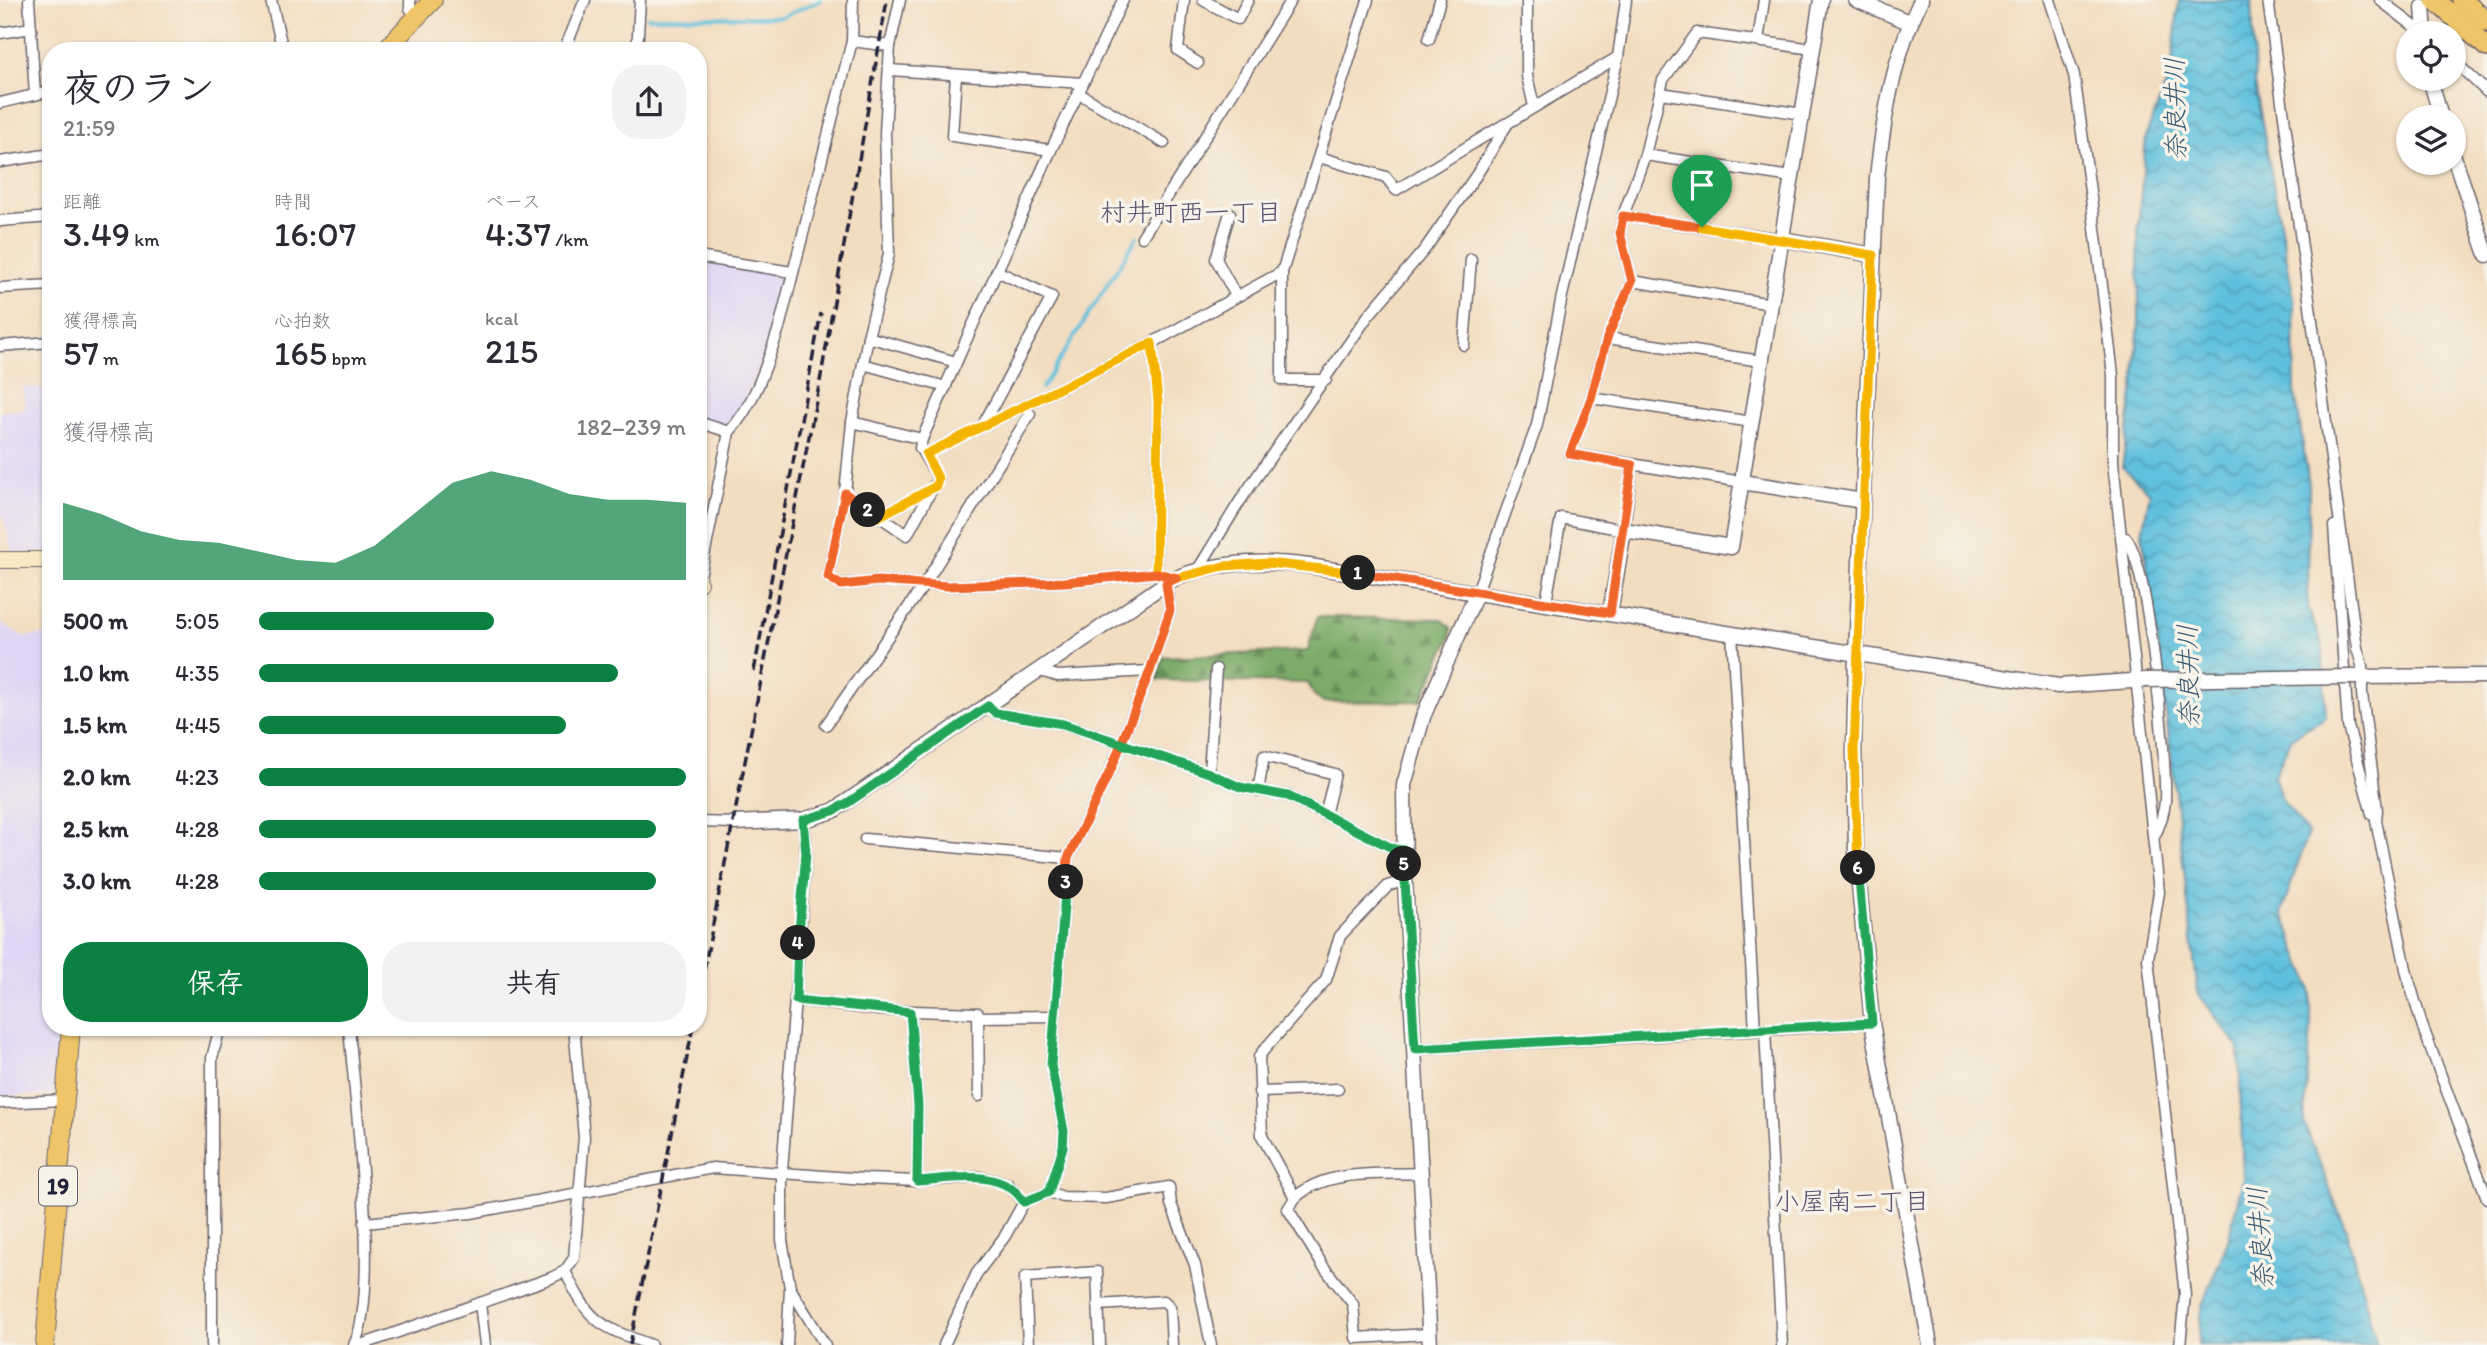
<!DOCTYPE html>
<html lang="ja">
<head>
<meta charset="utf-8">
<style>
  :root { --surface:#fff; --page:#f2f2f3; --text:#2b2b33; --muted:#7c7c81; --accent:#0b8043 }
  body { margin:0; font-family:Itim,"Klee One",sans-serif; background:var(--page); color:var(--text); height:100vh; display:flex; flex-direction:column; font-size:26px; white-space:nowrap }
  * { box-sizing:border-box; margin:0 }
  p { font-size:23px; color:var(--muted) }
  .icon { flex:none; width:38px; height:38px; fill:none; stroke:currentColor; stroke-width:2; stroke-linecap:round; stroke-linejoin:round }
  .map { position:relative; flex:1; overflow:hidden }
  .panel { position:absolute; left:42px; top:42px; width:665px; height:994px; display:flex; flex-direction:column; background:var(--surface); border-radius:28px; box-shadow:0 2px 5px #0004 }
  .panel>* { flex:none }
  .tools { position:absolute; left:2396px; top:21px; display:grid; gap:14px }
  .tools a { display:grid; place-items:center; width:70px; height:70px; border-radius:50%; background:var(--surface); box-shadow:0 2px 5px #0004; font-size:35px }
  .pin { position:absolute; display:grid; place-items:center; width:60px; height:60px; color:#fff; margin:-72px -30px; border-radius:50% 50% 50% 0; rotate:-45deg; box-shadow:0 0 7px #0007 }
  .pin .icon { rotate:45deg }
  .km { position:absolute; width:35px; height:35px; margin:-18px; border-radius:50%; background:#222; color:#fff; font-size:19px; line-height:35px; text-align:center }
  .round { display:grid; place-items:center; flex:none; width:74px; height:74px; border-radius:28px; background:var(--page) }
  .headline { display:flex; align-items:center; justify-content:space-between; height:119px; padding:0 21px }
  h1 { font-size:38px; font-weight:600; line-height:52px }
  .figures { display:grid; grid-template-columns:repeat(3,1fr); gap:10px; height:119px; padding:7px 21px }
  .figures div { display:grid; align-content:center }
  .figures b { font-size:35px; font-weight:600 }
  .figures small { font-size:19px; font-weight:400 }
  .figures p { font-size:19px }
  .chart { height:196px; padding:14px 21px }
  .chart p { display:flex; justify-content:space-between }
  .chart svg { width:100%; height:126px; margin-top:7px; fill:var(--accent); opacity:.7 }
  .cta { display:flex; gap:14px; margin-top:auto; padding:14px 21px }
  .cta a { flex:1; height:80px; border-radius:28px; background:var(--accent); color:#fff; font-size:28px; font-weight:600; line-height:80px; text-align:center }
  .cta a+a { background:var(--page); color:var(--text) }
  ul { padding:0 21px; list-style:none; font-size:23px }
  li { display:grid; grid-template-columns:112px 84px 1fr; align-items:center; height:52px }
  li i { height:18px; border-radius:9px; background:var(--accent) }
  .map>svg:first-child { display:block }
</style>
</head>
<body>
<div class="map">
<svg width="2487" height="1345" viewBox="0 0 2487 1345">
  <defs>
    <pattern id="forest-firs" width="22" height="20" patternUnits="userSpaceOnUse" patternTransform="scale(1.75)"><rect width="22" height="20" fill="#7dac67"/><path d="M5 1l3.5 6h-7zM16 11l3.5 6h-7z" fill="#668c56"/></pattern>
    <pattern id="water-waves" width="16" height="10" patternUnits="userSpaceOnUse" patternTransform="scale(1.75)"><rect width="16" height="10" fill="#60c1de"/><path d="M0 5q4-4 8 0t8 0" fill="none" stroke="#4f9cb5"/></pattern>
  </defs>
  <rect width="100%" height="100%" fill="#f7f3e8"/>
  <filter id="ink" filterUnits="userSpaceOnUse"><feTurbulence type="fractalNoise" baseFrequency=".0143" numOctaves="2"/><feDisplacementMap in="SourceGraphic" scale="14" xChannelSelector="R" yChannelSelector="G"/><feConvolveMatrix kernelMatrix="1 2 1 2 8 2 1 2 1" color-interpolation-filters="sRGB"/></filter>
  <filter id="wash" filterUnits="userSpaceOnUse"><feTurbulence type="fractalNoise" baseFrequency=".00686" numOctaves="4" result="noise"/><feDisplacementMap in="SourceGraphic" scale="28" xChannelSelector="R" yChannelSelector="G"/><feGaussianBlur stdDeviation="1.57" result="paint"/><feColorMatrix in="noise" values="0 0 0 0 0 0 0 0 0 0 0 0 0 0 0 0 0 1.4 0 .05"/><feComposite in="paint" operator="in"/></filter>
  <g filter="url(#wash)">
    <rect width="100%" height="100%" fill="#f3ddc0"/>
    <!-- built -->
    <g fill="#dfd5f5">
      <path d="M698,261L782,273L786,280L773,332L760,366L737,414L726,428L698,419Z"/>
      <path d="M23,387L47,389L51,395V552H13L0,507V411L25,410Z"/>
      <path d="M0,622L24,637L51,634V1027H62L58,1078L52,1095L0,1096Z"/>
    </g>
    <!-- forest -->
    <path fill="url(#forest-firs)" stroke="#506751" stroke-width="2" d="M1317,617L1442,619L1451,628V636L1421,701L1324,702L1314,695L1308,683L1157,680L1163,657L1308,651Z"/>
    <!-- water -->
    <path fill="url(#water-waves)" stroke="#41728c" stroke-width="2" d="M2179,0H2252L2255,84L2294,299L2295,392L2309,485L2308,609L2322,643L2326,717L2292,737L2274,776L2282,800L2308,833L2282,911L2311,988V1027L2304,1123L2347,1233L2377,1345H2198L2201,1309L2228,1241L2243,1179L2239,1048L2198,993L2156,626L2142,533L2150,493L2122,467L2134,388L2139,321L2138,231L2146,136L2171,72Z"/>
    <g fill="none" stroke-linecap="round" stroke-linejoin="round">
      <!-- stream -->
      <g stroke="#60c1de" stroke-width="3.5">
        <path d="M647,17H782L821,0"/>
        <path d="M1042,388L1138,236"/>
      </g>
    </g>
  </g>
  <g filter="url(#ink)">
    <g fill="none" stroke-linecap="round" stroke-linejoin="round">
      <defs>
        <g id="minor">
          <path d="M29,0L35,95"/>
          <path d="M271,0L283,51"/>
          <path d="M410,0V8L416,17"/>
          <path d="M900,0L890,46L885,133L889,254L868,337L852,422L845,493L828,577L841,585L878,581L948,586L1065,582L1156,573L1177,578"/>
          <path d="M1184,0L1178,50L1198,63"/>
          <path d="M1203,0L1238,19L1248,0"/>
          <path d="M1527,0V76L1534,106"/>
          <path d="M2050,0L2074,75L2094,220L2113,375V462L2159,892L2148,959L2185,1295L2180,1345"/>
          <path d="M2268,0L2357,648L2362,665V694L2377,810L2376,821L2407,974L2422,1025L2487,1198"/>
          <path d="M2380,0L2423,33"/>
          <path d="M0,33L31,28"/>
          <path d="M1429,39L1440,0"/>
          <path d="M852,41L890,46"/>
          <path d="M1758,41L1764,0"/>
          <path d="M564,51L585,0"/>
          <path d="M637,51L640,0"/>
          <path d="M2454,61L2487,92"/>
          <path d="M890,70L1083,83"/>
          <path d="M956,75L952,136L1051,150"/>
          <path d="M1078,93L1164,143"/>
          <path d="M1660,93L1803,114"/>
          <path d="M0,103L51,91"/>
          <path d="M1645,155L1791,177"/>
          <path d="M1319,157L1386,177L1396,190L1505,124"/>
          <path d="M0,162L51,154"/>
          <path d="M1230,213L1216,259L1236,296"/>
          <path d="M1623,216L1782,239"/>
          <path d="M0,221L51,217"/>
          <path d="M1142,237L1291,0"/>
          <path d="M698,257L792,272"/>
          <path d="M1632,281L1771,304"/>
          <path d="M0,288L51,285"/>
          <path d="M868,337L956,362"/>
          <path d="M1607,338L1761,361"/>
          <path d="M1152,343L1158,401L1156,573"/>
          <path d="M1464,345L1471,259"/>
          <path d="M0,346L51,342"/>
          <path d="M863,364L946,387"/>
          <path d="M1326,380H1282V272L1368,0"/>
          <path d="M1591,398L1752,422"/>
          <path d="M698,422L729,432"/>
          <path d="M852,422L922,439"/>
          <path d="M984,423L1052,297L997,271"/>
          <path d="M926,454L1152,343L1282,272"/>
          <path d="M1742,482L1570,454L1591,398L1607,338L1632,281L1620,233L1623,216L1645,155L1663,80L1697,33L1813,49"/>
          <path d="M845,493L907,535L938,478L920,448L922,439L1051,150L1123,0"/>
          <path d="M878,517L933,488"/>
          <path d="M2334,526L2348,726L2372,814"/>
          <path d="M2126,538C2149,564 2167,761 2165,801C2164,814 2160,825 2154,837"/>
          <path d="M1197,571L1240,501L1368,316L1425,249L1477,174L1508,123L1618,57"/>
          <path d="M698,587L729,432C755,404 767,363 779,328L852,41L853,0"/>
          <path d="M1477,592L1537,425L1562,296L1618,57L1626,0"/>
          <path d="M1546,602L1561,518L1624,530L1632,465"/>
          <path d="M1732,633L1755,1030"/>
          <path d="M1039,671L1058,676L1150,671"/>
          <path d="M988,707L996,713L1063,724L1209,773L1240,787L1288,796L1394,849L1404,851"/>
          <path d="M826,725L924,585L1030,414"/>
          <path d="M1209,773L1216,669"/>
          <path d="M1258,791L1264,756L1335,774L1325,815"/>
          <path d="M698,822L734,823"/>
          <path d="M865,839L1068,858"/>
          <path d="M1405,880L1388,886L1340,936L1326,980L1263,1051L1259,1057L1262,1136L1295,1198L1288,1209L1323,1266L1353,1304L1356,1338L1429,1334"/>
          <path d="M796,1000L879,1010L978,1013L979,1096"/>
          <path d="M910,1011L918,1105L917,1181"/>
          <path d="M978,1017L1055,1016"/>
          <path d="M349,1027C354,1095 381,1291 354,1345"/>
          <path d="M1765,1030L1872,1023"/>
          <path d="M1415,1049L1765,1030L1782,1345"/>
          <path d="M1259,1092L1338,1089"/>
          <path d="M0,1103L65,1100"/>
          <path d="M1049,1192L1063,1147L1064,1131L1051,1065L1068,858L1112,767L1150,671L1170,610L1166,583"/>
          <path d="M1295,1198C1327,1168 1381,1175 1422,1173"/>
          <path d="M364,1223L471,1213L713,1168L866,1179L917,1181L980,1177L1007,1183L1024,1202"/>
          <path d="M565,1271C590,1323 597,1325 651,1345"/>
          <path d="M790,1288L825,1345"/>
          <path d="M480,1303L485,1345"/>
          <path d="M1098,1305L1164,1301L1170,1307L1172,1345"/>
          <path d="M212,1345V1058L220,1027"/>
          <path d="M355,1345L364,1344L551,1278L565,1271L574,1258L584,1137L574,1027"/>
          <path d="M787,1345L790,1288L782,1240V1171L806,853L803,820"/>
          <path d="M944,1345L977,1273L1005,1236L1024,1202L1049,1192L1063,1197L1106,1198L1169,1187L1171,1204L1195,1265L1211,1345"/>
          <path d="M1028,1345L1025,1277L1097,1272L1100,1345"/>
        </g>
        <g id="tertiary">
          <path d="M1856,0L1911,23"/>
          <path d="M1921,0C1893,56 1884,116 1877,177L1856,654L1854,751L1856,852L1872,1023L1930,1345"/>
          <path d="M2423,7L2425,33"/>
          <path d="M2430,79L2441,117"/>
          <path d="M2454,157L2487,255"/>
          <path d="M1782,239L1873,255"/>
          <path d="M1742,482L1863,501"/>
          <path d="M1610,613L1624,530L1731,547L1821,0"/>
          <path d="M2352,677L2487,676"/>
          <path d="M734,823L803,820L833,811L1166,583C1208,561 1263,560 1309,566L2058,686L2146,680"/>
          <path d="M1430,1345L1405,880L1404,785L1423,717L1477,592"/>
        </g>
        <g id="secondary">
          <path d="M0,560H51"/>
          <path d="M698,583H699"/>
        </g>
        <g id="trunk">
          <path d="M384,51L433,0"/>
          <path d="M45,1345L71,1027"/>
        </g>
        <g id="motorway">
          <path d="M2435,0L2487,47"/>
          <path d="M2462,0L2487,22"/>
        </g>
      </defs>
      <!-- minor casing -->
      <use href="#minor" stroke="#6b636a" stroke-width="13"/>
      <!-- tertiary casing -->
      <use href="#tertiary" stroke="#6b636a" stroke-width="17"/>
      <!-- secondary casing -->
      <use href="#secondary" stroke="#6b636a" stroke-width="18"/>
      <!-- trunk casing -->
      <use href="#trunk" stroke="#6b636a" stroke-width="20"/>
      <!-- motorway casing -->
      <use href="#motorway" stroke="#6b636a" stroke-width="22"/>
      <!-- minor -->
      <use href="#minor" stroke="#fff" stroke-width="10"/>
      <!-- tertiary -->
      <use href="#tertiary" stroke="#fff" stroke-width="14"/>
      <!-- secondary -->
      <use href="#secondary" stroke="#f8e8c3" stroke-width="16"/>
      <!-- trunk -->
      <use href="#trunk" stroke="#eec569" stroke-width="18"/>
      <!-- motorway -->
      <use href="#motorway" stroke="#eec569" stroke-width="19"/>
      <!-- rail -->
      <g stroke="#22223b" stroke-width="3.5" stroke-dasharray="10 5" stroke-linecap="butt">
        <path d="M754,671L821,313"/>
        <path d="M698,1000L821,376L887,0"/>
        <path d="M630,1345L693,1027"/>
      </g>
      <defs>
        <path id="tertiary-bridge" d="M2146,680L2352,677"/>
      </defs>
      <!-- tertiary-bridge casing -->
      <use href="#tertiary-bridge" stroke="#6b636a" stroke-width="17" stroke-linecap="butt"/>
      <!-- tertiary-bridge -->
      <use href="#tertiary-bridge" stroke="#fff" stroke-width="14"/>
    </g>
  </g>
  <g fill="none" stroke-linecap="round" stroke-linejoin="round" filter="url(#ink)">
    <defs>
      <path id="split-1" d="M1358,573L1610,613L1632,465L1570,454L1591,398L1607,338L1632,281L1620,233L1623,216L1702,227"/>
      <path id="split-2" d="M868,510L878,517L936,486L938,478L926,454L1152,343L1158,401L1156,573L1177,578L1224,566L1268,563L1358,573"/>
      <path id="split-3" d="M868,510L845,493L828,577L841,585L878,581L948,586L1065,582L1156,573L1177,578L1166,583L1170,610L1150,671L1112,767L1068,858L1066,882"/>
      <path id="split-4" d="M798,943L796,1000L910,1012L918,1105L917,1181C953,1179 1002,1167 1024,1202L1049,1192L1063,1147L1064,1131L1051,1065L1066,882"/>
      <path id="split-5" d="M798,943L806,853L803,820L833,811L849,802L988,706L996,713L1063,724L1209,773L1240,787L1288,796L1394,849L1404,850V864"/>
      <path id="split-6" d="M1404,864L1415,1049L1872,1023L1858,868"/>
      <path id="split-7" d="M1702,227L1873,255L1854,751L1858,868"/>
    </defs>
    <!-- split-1 casing -->
    <use href="#split-1" stroke="#fff" stroke-width="14"/>
    <!-- split-2 casing -->
    <use href="#split-2" stroke="#fff" stroke-width="14"/>
    <!-- split-3 casing -->
    <use href="#split-3" stroke="#fff" stroke-width="14"/>
    <!-- split-4 casing -->
    <use href="#split-4" stroke="#fff" stroke-width="14"/>
    <!-- split-5 casing -->
    <use href="#split-5" stroke="#fff" stroke-width="14"/>
    <!-- split-6 casing -->
    <use href="#split-6" stroke="#fff" stroke-width="14"/>
    <!-- split-7 casing -->
    <use href="#split-7" stroke="#fff" stroke-width="14"/>
    <!-- split-1 -->
    <use href="#split-1" stroke="#f0652b" stroke-width="9"/>
    <!-- split-2 -->
    <use href="#split-2" stroke="#f5b400" stroke-width="9"/>
    <!-- split-3 -->
    <use href="#split-3" stroke="#f0652b" stroke-width="9"/>
    <!-- split-4 -->
    <use href="#split-4" stroke="#22a559" stroke-width="9"/>
    <!-- split-5 -->
    <use href="#split-5" stroke="#22a559" stroke-width="9"/>
    <!-- split-6 -->
    <use href="#split-6" stroke="#22a559" stroke-width="9"/>
    <!-- split-7 -->
    <use href="#split-7" stroke="#f5b400" stroke-width="9"/>
  </g>
  <g text-anchor="middle" stroke-width="7" stroke-linejoin="round" paint-order="stroke">
    <!-- shield labels -->
    <rect fill="#f7f3e8" stroke="#62616f" stroke-width="2" x="39" y="1166.5" width="38" height="39" rx="5"/>
    <g font-size="23" font-weight="bold" fill="#22223b">
      <text x="58" y="1194">19</text>
    </g>
    <!-- water labels -->
    <g font-size="26" font-style="italic" fill="#385a74" stroke="#f7f3e8">
      <text transform="translate(2175 109) rotate(-91)" y="9">奈良井川</text>
      <text transform="translate(2188 676) rotate(-91)" y="9">奈良井川</text>
      <text transform="translate(2260 1238) rotate(-94)" y="9">奈良井川</text>
    </g>
    <!-- neighbourhood labels -->
    <g font-size="26" fill="#5b5072" stroke="#f7f3e8">
      <text x="1191" y="221">村井町西一丁目</text>
      <text x="1852" y="1210">小屋南二丁目</text>
    </g>
  </g>
</svg>
<div class="tools">
<a><svg class="icon" aria-label="locate" viewBox="0 0 24 24"><circle cx="12" cy="12" r="6"/><path d="M12 2v4M12 18v4M2 12h4M18 12h4"/></svg></a>
<a><svg class="icon" aria-label="layers" viewBox="0 0 24 24"><path d="M12 4l9 5-9 5-9-5zM3 14l9 5 9-5"/></svg></a>
</div>
<div class="pin" style="left:1702px;top:227px;background:#1e9e55"><svg class="icon" aria-label="arrive" viewBox="0 0 24 24"><path d="M6 21V4h12l-3 4 3 4H6"/></svg></div>
<b class="km" style="left:1358px;top:573px">1</b>
<b class="km" style="left:868px;top:510px">2</b>
<b class="km" style="left:1066px;top:882px">3</b>
<b class="km" style="left:798px;top:943px">4</b>
<b class="km" style="left:1404px;top:864px">5</b>
<b class="km" style="left:1858px;top:868px">6</b>
<section class="panel">
<div class="headline"><div><h1>夜のラン</h1><p>21:59</p></div><a class="round"><svg class="icon" aria-label="share" viewBox="0 0 24 24"><path d="M12 15V3M7 8l5-5 5 5M5 13v7h14v-7"/></svg></a></div>
<div class="figures">
<div><p>距離</p><b>3.49<small> km</small></b></div>
<div><p>時間</p><b>16:07</b></div>
<div><p>ペース</p><b>4:37<small> /km</small></b></div>
</div>
<div class="figures">
<div><p>獲得標高</p><b>57<small> m</small></b></div>
<div><p>心拍数</p><b>165<small> bpm</small></b></div>
<div><p>kcal</p><b>215</b></div>
</div>
<div class="chart"><p><span>獲得標高</span>182–239 m</p>
<svg viewBox="0 0 160 44" preserveAspectRatio="none"><path d="M0 44V17L10 21L20 27L30 30L40 31L50 34L60 37L70 38L80 32L90 21L100 10L110 6L120 9L130 14L140 16L150 16L160 17V44z"/></svg>
</div>
<ul>
<li><b>500 m</b>5:05<i style="width:55%"></i></li>
<li><b>1.0 km</b>4:35<i style="width:84%"></i></li>
<li><b>1.5 km</b>4:45<i style="width:72%"></i></li>
<li><b>2.0 km</b>4:23<i style="width:100%"></i></li>
<li><b>2.5 km</b>4:28<i style="width:93%"></i></li>
<li><b>3.0 km</b>4:28<i style="width:93%"></i></li>
</ul>
<div class="cta"><a>保存</a><a>共有</a></div>
</section>
</div>
</body>
</html>
